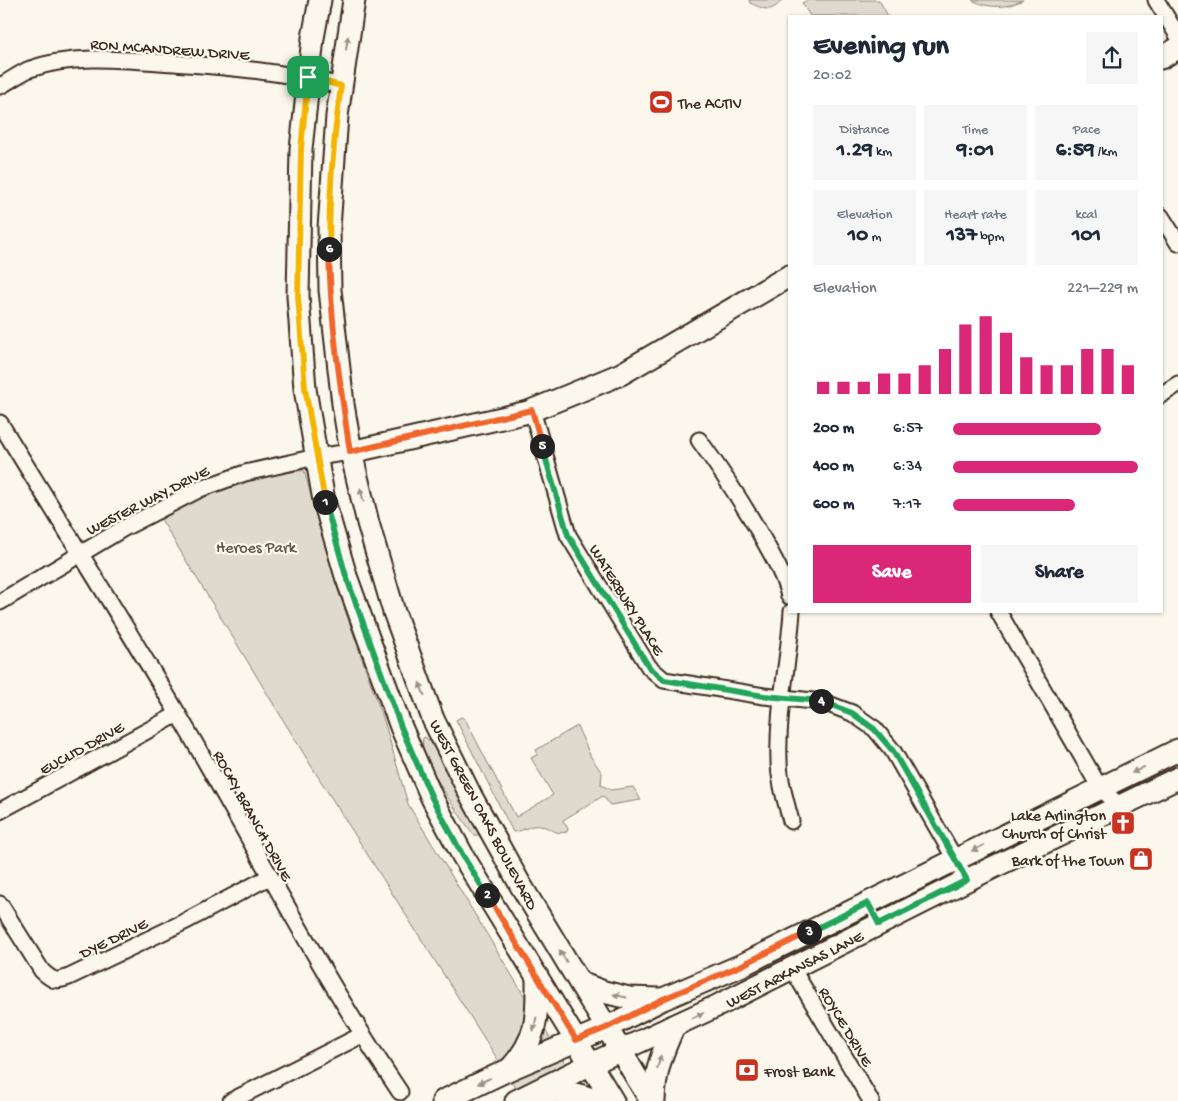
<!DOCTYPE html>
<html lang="en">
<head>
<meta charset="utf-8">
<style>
  :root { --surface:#fff; --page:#f6f6f7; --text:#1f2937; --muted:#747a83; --accent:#db2777 }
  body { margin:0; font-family:"Gochi Hand",sans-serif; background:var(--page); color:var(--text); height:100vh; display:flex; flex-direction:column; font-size:19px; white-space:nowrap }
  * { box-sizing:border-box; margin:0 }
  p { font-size:16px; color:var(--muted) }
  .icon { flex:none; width:28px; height:28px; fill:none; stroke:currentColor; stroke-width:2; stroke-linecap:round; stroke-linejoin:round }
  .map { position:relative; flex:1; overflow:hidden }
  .panel { position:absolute; left:788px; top:15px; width:375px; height:598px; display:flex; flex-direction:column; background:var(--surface); border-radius:0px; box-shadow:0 1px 4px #0004 }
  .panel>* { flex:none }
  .pin { position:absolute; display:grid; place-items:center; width:42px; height:42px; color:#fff; margin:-21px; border-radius:10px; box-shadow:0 2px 8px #0006 }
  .km { position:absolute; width:25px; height:25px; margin:-12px; border-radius:50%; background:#222; color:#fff; font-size:14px; line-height:25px; text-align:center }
  .round { display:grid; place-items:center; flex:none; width:52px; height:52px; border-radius:0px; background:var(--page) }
  .overview { display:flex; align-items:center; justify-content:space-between; height:85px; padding:0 25px }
  h1 { font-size:28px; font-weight:800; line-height:38px }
  .stats { display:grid; grid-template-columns:repeat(3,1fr); gap:8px; height:85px; padding:5px 25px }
  .stats div { display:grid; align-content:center; border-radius:0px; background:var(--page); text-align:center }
  .stats b { font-size:21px; font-weight:800 }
  .stats small { font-size:14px; font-weight:400 }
  .stats p { font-size:14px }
  .chart { height:140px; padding:10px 25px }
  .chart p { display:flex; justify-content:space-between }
  .chart svg { width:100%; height:90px; margin-top:5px; stroke:var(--accent); stroke-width:6 }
  .cta { display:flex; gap:10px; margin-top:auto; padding:10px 25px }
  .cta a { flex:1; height:58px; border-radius:0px; background:var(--accent); color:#fff; font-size:20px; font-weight:800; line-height:58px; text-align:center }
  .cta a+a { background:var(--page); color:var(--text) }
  ul { padding:0 25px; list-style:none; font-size:16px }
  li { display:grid; grid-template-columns:80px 60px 1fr; align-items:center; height:38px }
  li i { height:12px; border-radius:6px; background:var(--accent) }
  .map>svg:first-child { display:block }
</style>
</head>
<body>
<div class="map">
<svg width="1178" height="1101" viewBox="0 0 1178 1101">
  <rect width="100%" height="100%" fill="#fbf7ec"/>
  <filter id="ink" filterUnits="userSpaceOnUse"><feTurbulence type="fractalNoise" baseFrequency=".02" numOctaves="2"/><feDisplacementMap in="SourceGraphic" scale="10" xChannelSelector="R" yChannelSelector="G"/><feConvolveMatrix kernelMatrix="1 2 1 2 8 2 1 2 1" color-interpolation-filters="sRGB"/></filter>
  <g filter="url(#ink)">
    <!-- green -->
    <g fill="#dfd9ce" stroke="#8d8276">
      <path d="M749,0H782C771,14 764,9 750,3Z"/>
      <path d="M808,0H879L888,16H810L802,3Z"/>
      <path d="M972,0H1023C1007,8 989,9 972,0Z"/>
      <path d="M304,470L336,584L385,724L408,804L588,1101H524L310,764L159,516L197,495L248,479Z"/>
      <path d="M461,717L465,719L516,817L553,795L531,758L538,754L536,750L577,726L591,757L602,773L601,785L611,790L633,787L641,800L610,805L603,796L563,820L568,829L567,832C553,835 552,827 540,826C529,824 523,832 513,832L456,720Z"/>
      <path d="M425,737C439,745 469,813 479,831V835H474C462,819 417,757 423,738Z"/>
    </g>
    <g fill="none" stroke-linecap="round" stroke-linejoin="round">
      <defs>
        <g id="street">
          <path d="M1156,0L1178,36"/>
          <path d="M0,86C10,81 20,73 30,69C77,53 126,60 174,63C230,67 287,72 341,86"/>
          <path d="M1161,216L1178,243"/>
          <path d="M1161,395L1178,384"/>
          <path d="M532,410L568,535L649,667L664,680L764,696L823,702L852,713L875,729L893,751L967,880"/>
          <path d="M0,423C59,520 120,616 178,714C252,840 318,970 400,1092"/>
          <path d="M699,440C720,469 740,499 758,530C770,552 783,572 789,596"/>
          <path d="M0,602L124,528L200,489L245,473L316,457L351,452"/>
          <path d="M998,611L1100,788L1120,806"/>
          <path d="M0,811L178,714"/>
          <path d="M791,821C786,802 779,781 779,761C777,711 789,661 792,611"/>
          <path d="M0,904L42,971C53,981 55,982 69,977L184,922L269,877"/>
          <path d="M792,968L871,1101"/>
          <path d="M231,1101L362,1035"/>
        </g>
        <g id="secondary">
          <path d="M320,0L313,38L301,149L298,296L305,389L324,501L346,576L369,640L401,727L432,798L463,856L613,1101"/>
          <path d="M354,0L337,116L329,228L330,290L343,404L351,452L368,523L394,612L433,719L471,796L520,884L651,1101"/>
          <path d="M1161,58L1178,48"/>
          <path d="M351,452L528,412L570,395L621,374L789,276"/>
          <path d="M580,983L604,992L629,998L660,999"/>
          <path d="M511,1068C539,1037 537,1016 537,976"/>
          <path d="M538,1094C557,1090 579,1093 596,1101"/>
          <path d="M443,1101L510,1069L606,1028L663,999L740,966L1178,750"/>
          <path d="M516,1101L591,1064L719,1005L967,880L1178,778"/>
          <path d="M654,1101C655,1070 662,1053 674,1026"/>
        </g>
      </defs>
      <!-- street casing -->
      <use href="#street" stroke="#3b2a1e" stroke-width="19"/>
      <!-- secondary casing -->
      <use href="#secondary" stroke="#3b2a1e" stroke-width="25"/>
      <!-- street -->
      <use href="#street" stroke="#fbf7ec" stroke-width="15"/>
      <!-- secondary -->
      <use href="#secondary" stroke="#fbf7ec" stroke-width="21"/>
    </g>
    <!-- one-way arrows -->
    <defs><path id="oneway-solid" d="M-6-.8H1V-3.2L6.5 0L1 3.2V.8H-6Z" transform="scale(1.25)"/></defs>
    <g fill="#9b9085">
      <use href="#oneway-solid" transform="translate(347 43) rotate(-82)"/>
      <use href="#oneway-solid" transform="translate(362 495) rotate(-104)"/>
      <use href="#oneway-solid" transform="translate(422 689) rotate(-111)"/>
      <use href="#oneway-solid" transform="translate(1138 770) rotate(154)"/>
      <use href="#oneway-solid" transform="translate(978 848) rotate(154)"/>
      <use href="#oneway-solid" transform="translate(563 956) rotate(-121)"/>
      <use href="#oneway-solid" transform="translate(620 996) rotate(-167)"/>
      <use href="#oneway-solid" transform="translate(697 1016) rotate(-25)"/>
      <use href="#oneway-solid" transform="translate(535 1024) rotate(102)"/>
      <use href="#oneway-solid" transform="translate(659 1062) rotate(-75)"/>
      <use href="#oneway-solid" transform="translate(484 1081) rotate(155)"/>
    </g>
  </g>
  <g fill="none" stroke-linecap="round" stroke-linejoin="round" filter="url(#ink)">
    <defs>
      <path id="split-1" d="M308,77L301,149L298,296L305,388L325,502"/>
      <path id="split-2" d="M325,502L346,576L401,727L432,798L463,856L487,895"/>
      <path id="split-3" d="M487,895L576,1040L606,1028L663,999L740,966L809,932"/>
      <path id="split-4" d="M809,932L868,903L879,924L967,880L893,751L874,729L852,713L821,701"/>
      <path id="split-5" d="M542,446L568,535L649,667L664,680L764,696L821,701"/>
      <path id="split-6" d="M329,249C330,317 340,385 350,452L532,410L542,446"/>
      <path id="split-7" d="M308,77L341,86C333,140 329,195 329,249"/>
    </defs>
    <!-- split-1 casing -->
    <use href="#split-1" stroke="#fff" stroke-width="10"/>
    <!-- split-2 casing -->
    <use href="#split-2" stroke="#fff" stroke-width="10"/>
    <!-- split-3 casing -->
    <use href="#split-3" stroke="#fff" stroke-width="10"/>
    <!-- split-4 casing -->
    <use href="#split-4" stroke="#fff" stroke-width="10"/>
    <!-- split-5 casing -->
    <use href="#split-5" stroke="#fff" stroke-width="10"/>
    <!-- split-6 casing -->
    <use href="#split-6" stroke="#fff" stroke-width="10"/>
    <!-- split-7 casing -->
    <use href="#split-7" stroke="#fff" stroke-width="10"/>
    <!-- split-1 -->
    <use href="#split-1" stroke="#f5b400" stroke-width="6"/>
    <!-- split-2 -->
    <use href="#split-2" stroke="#22a559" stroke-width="6"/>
    <!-- split-3 -->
    <use href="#split-3" stroke="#f0652b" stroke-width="6"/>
    <!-- split-4 -->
    <use href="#split-4" stroke="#22a559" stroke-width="6"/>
    <!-- split-5 -->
    <use href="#split-5" stroke="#22a559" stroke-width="6"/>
    <!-- split-6 -->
    <use href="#split-6" stroke="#f0652b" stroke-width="6"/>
    <!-- split-7 -->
    <use href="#split-7" stroke="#f5b400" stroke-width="6"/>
  </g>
  <!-- icons -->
  <defs>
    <symbol id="stadium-square" viewBox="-11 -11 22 22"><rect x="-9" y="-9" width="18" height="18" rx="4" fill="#c8321e" stroke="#fbf7ec"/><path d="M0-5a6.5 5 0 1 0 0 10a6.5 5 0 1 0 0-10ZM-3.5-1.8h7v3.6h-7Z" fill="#fff"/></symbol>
    <symbol id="church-square" viewBox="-11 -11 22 22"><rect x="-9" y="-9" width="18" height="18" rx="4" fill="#c8321e" stroke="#fbf7ec"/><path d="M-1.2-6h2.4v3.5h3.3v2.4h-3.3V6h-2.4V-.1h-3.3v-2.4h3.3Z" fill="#fff"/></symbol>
    <symbol id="shop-square" viewBox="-11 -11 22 22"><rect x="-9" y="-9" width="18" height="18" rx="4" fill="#c8321e" stroke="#fbf7ec"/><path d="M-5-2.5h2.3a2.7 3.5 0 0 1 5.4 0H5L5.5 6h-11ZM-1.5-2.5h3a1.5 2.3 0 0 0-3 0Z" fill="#fff"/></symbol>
    <symbol id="bank-square" viewBox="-11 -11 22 22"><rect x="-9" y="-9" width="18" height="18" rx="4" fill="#c8321e" stroke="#fbf7ec"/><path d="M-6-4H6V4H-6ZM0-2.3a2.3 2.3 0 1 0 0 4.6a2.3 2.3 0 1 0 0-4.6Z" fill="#fff"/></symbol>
  </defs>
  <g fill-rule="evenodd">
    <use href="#stadium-square" x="647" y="88" width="28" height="28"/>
    <use href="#church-square" x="1109" y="809" width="28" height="28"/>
    <use href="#shop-square" x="1127" y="845" width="28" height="28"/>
    <use href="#bank-square" x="733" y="1056" width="28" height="28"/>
  </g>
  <g text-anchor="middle" stroke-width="4.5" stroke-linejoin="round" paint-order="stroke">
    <!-- street labels -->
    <g font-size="16" fill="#3b2a1e" stroke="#fbf7ec">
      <text transform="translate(170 48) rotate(4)" y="6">RON MCANDREW DRIVE</text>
      <text transform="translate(147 499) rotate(-27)" y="6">WESTER WAY DRIVE</text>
      <text transform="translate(628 599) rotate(58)" y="6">WATERBURY PLACE</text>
      <text transform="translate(81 747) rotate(-29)" y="6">EUCLID DRIVE</text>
      <text transform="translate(485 814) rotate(62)" y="6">WEST GREEN OAKS BOULEVARD</text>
      <text transform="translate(254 815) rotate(61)" y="6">ROCKY BRANCH DRIVE</text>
      <text transform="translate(113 937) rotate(-26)" y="6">DYE DRIVE</text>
      <text transform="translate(794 968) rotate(-27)" y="6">WEST ARKANSAS LANE</text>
      <text transform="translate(847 1026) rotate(59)" y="6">ROYCE DRIVE</text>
    </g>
    <!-- poi labels -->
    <g font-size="16" fill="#3b2a1e" stroke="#fbf7ec" text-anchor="start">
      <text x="678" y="108">The ACTIV</text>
      <text x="1106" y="820" text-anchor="end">Lake Arlington<tspan x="1106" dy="18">Church of Christ</tspan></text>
      <text x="1124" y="865" text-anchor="end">Bark of the Town</text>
      <text x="764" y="1076">Frost Bank</text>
    </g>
    <!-- park labels -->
    <g font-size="16" fill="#64564a" stroke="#fbf7ec">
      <text x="256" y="552">Heroes Park</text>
    </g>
  </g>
</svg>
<div class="pin" style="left:308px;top:77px;background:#1e9e55"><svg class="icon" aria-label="arrive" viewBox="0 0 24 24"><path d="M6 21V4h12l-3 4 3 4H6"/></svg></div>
<b class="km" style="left:325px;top:502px">1</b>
<b class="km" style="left:487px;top:895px">2</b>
<b class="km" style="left:809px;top:932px">3</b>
<b class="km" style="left:821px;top:701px">4</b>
<b class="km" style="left:542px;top:446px">5</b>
<b class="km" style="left:329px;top:249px">6</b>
<section class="panel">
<div class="overview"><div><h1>Evening run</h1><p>20:02</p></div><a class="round"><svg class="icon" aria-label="share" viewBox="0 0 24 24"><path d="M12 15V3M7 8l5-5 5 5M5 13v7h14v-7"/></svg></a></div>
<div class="stats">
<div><p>Distance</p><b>1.29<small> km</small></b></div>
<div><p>Time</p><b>9:01</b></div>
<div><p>Pace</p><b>6:59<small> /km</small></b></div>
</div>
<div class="stats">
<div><p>Elevation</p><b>10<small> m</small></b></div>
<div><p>Heart rate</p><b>137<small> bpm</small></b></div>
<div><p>kcal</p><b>101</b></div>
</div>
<div class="chart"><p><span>Elevation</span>221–229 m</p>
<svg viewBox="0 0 160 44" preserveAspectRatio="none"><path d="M5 44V38M15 44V38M25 44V38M35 44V34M45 44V34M55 44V30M65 44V22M75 44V10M85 44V6M95 44V14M105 44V26M115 44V30M125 44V30M135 44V22M145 44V22M155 44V30"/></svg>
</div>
<ul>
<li><b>200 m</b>6:57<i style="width:80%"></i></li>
<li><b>400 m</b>6:34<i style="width:100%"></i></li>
<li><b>600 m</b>7:17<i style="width:66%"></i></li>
</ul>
<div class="cta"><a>Save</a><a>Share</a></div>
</section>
</div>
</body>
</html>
